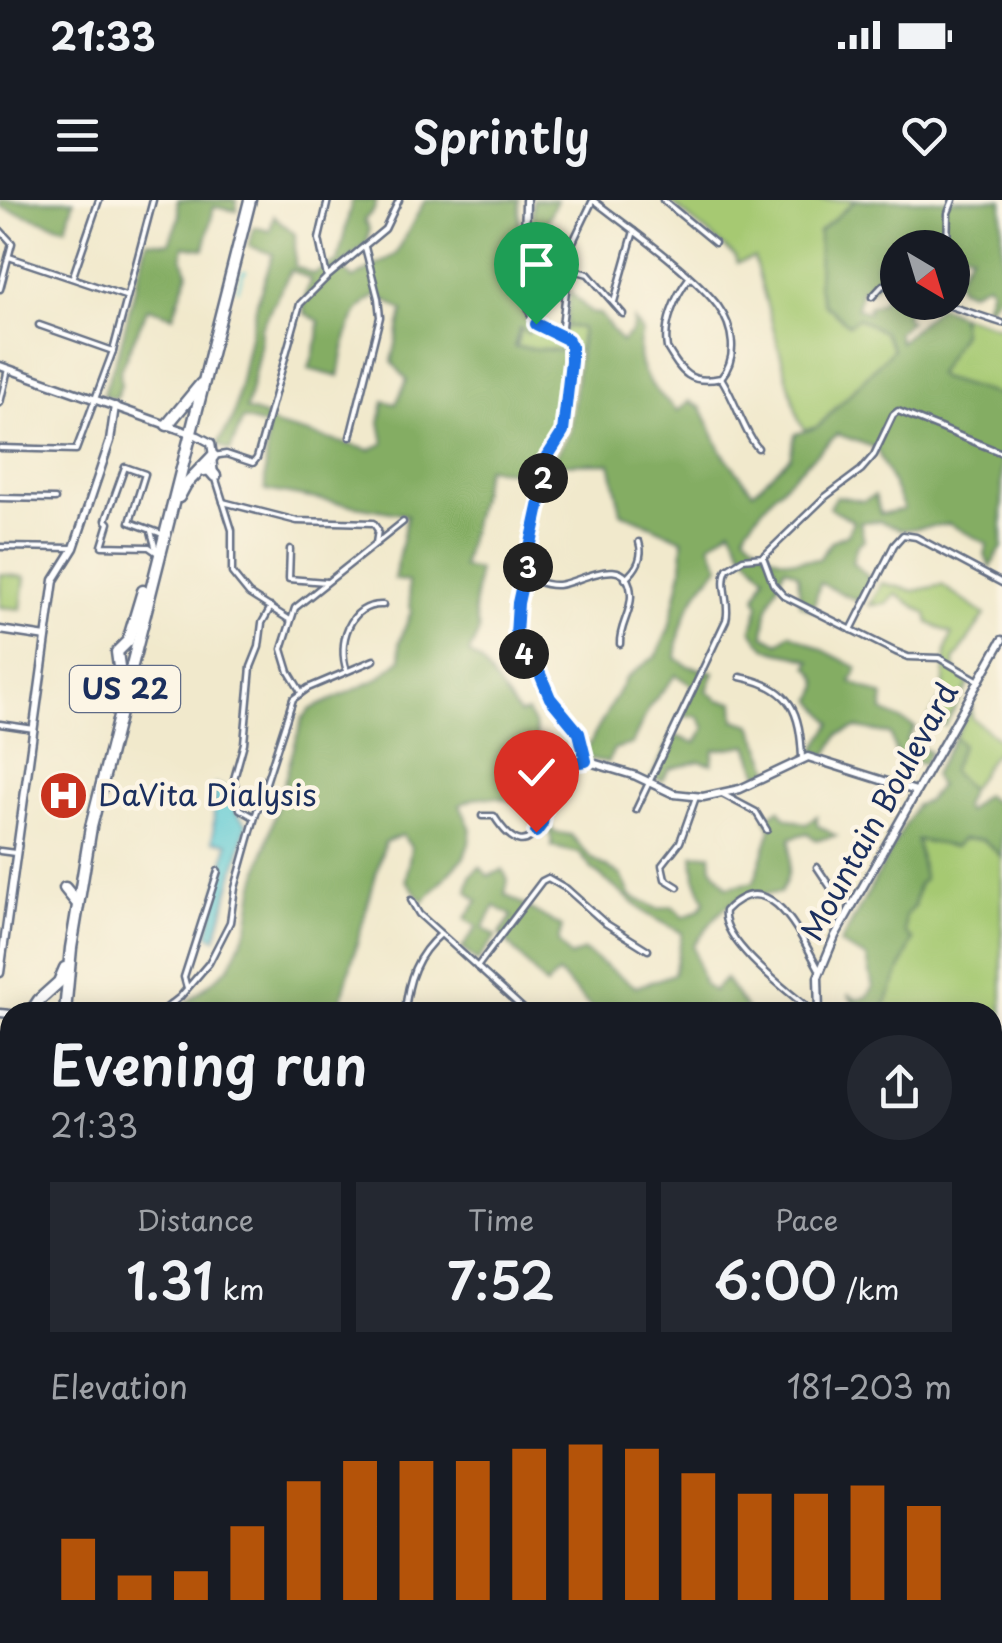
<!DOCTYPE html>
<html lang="en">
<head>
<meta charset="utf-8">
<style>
  :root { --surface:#171b24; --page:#242831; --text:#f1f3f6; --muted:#9ea1a6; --accent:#b45309 }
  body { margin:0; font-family:"Playpen Sans",sans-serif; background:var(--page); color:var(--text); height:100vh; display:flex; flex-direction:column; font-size:38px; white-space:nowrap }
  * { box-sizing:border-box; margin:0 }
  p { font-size:32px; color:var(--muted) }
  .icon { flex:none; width:55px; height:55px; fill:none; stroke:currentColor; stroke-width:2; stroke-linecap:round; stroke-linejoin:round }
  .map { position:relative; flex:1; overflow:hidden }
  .details { position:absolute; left:0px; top:802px; width:1002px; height:642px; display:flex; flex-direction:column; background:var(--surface); border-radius:30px 30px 0 0; box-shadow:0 5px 25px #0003 }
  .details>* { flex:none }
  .needle { width:65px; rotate:142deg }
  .tools { position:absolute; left:880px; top:30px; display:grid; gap:20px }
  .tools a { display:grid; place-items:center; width:90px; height:90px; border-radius:50%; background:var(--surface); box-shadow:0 5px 25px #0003; font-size:50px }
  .pin { position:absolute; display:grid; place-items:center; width:85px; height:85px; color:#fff; margin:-102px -42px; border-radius:50% 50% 50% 0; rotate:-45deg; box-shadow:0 0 10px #0007 }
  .pin .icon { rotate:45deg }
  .km { position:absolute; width:50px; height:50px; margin:-25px; border-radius:50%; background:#222; color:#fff; font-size:28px; line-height:50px; text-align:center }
  .round { display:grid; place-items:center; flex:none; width:105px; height:105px; border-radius:52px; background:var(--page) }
  .summary { display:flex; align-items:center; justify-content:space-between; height:170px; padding:0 50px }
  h1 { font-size:55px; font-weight:600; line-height:75px }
  .figures { display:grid; grid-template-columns:repeat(3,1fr); gap:15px; height:170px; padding:10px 50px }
  .figures div { display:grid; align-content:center; border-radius:0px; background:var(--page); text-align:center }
  .figures b { font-size:50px; font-weight:600 }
  .figures small { font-size:28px; font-weight:400 }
  .figures p { font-size:28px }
  .chart { height:280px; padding:20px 50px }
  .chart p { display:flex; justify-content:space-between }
  .chart svg { width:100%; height:180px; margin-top:10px; stroke:var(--accent); stroke-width:6 }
  .status { display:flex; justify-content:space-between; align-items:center; height:70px; padding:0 50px; background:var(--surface); direction:ltr }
  .status svg { height:28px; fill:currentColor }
  header { display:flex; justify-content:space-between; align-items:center; height:130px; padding:0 50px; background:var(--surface); font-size:45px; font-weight:600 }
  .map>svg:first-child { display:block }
</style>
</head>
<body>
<div class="status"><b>21:33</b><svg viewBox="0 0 49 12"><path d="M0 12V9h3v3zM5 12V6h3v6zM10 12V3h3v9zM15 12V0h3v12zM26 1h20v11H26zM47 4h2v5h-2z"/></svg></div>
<header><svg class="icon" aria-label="menu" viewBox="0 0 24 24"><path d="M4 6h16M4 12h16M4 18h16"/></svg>Sprintly<svg class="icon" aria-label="heart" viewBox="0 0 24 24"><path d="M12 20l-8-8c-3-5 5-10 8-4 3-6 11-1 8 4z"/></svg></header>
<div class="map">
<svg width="1002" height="1443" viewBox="0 0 1002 1443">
  <rect width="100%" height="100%" fill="#fcf5e5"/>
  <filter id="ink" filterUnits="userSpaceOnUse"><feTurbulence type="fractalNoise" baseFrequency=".01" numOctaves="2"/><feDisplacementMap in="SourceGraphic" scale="20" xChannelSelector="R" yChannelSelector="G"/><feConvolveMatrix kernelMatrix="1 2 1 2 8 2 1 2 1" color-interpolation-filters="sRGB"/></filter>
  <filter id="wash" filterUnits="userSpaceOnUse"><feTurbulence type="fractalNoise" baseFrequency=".0048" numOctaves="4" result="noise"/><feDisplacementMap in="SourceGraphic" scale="40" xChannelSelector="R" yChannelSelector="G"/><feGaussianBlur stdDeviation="2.25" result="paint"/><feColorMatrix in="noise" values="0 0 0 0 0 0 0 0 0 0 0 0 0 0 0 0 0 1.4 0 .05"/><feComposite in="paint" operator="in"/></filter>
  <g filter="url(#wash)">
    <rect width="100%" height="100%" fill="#f1e9cc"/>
    <!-- green -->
    <g fill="#a6c972" stroke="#607c68" stroke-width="2.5">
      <path d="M668,0H856L819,32L823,103L848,124L857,118L883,132L893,149L817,227L805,230L799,221L754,58L737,63L735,56Z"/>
      <path d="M525,115L536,129L560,137L566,127L582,128L578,151L516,147Z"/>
      <path d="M960,115L1002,128V196L940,178L937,174L962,133Z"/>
      <path d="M0,374L25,377L21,409L0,407Z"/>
      <path d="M882,383L914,391L942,385L985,415L954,461L955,471L969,484L945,526L929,518L943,496L946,450L952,434L929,423L927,414L896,394L887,404L870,405Z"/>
      <path d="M972,507V518L1002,542V548L992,556L970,590L951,571L962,545L955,537Z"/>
      <path d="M917,639L955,647L962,639L984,640L1002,657V1075L992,1069V812H882L905,733V716L914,706L919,684L924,679Z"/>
    </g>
    <!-- forest -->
    <g fill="#84ad64" stroke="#506e61" stroke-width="2.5" fill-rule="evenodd">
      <path d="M0,0H74L66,28L0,7Z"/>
      <path d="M177,0H236L237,11L214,7L204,49L184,46L182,58L188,73L173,116L148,108L120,170L121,185L116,199L103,195L120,147L147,41L169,43L179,17Z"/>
      <path d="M352,0H377L374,10L364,20L369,29L367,43L340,67L353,79L396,54L425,0H519L522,107L531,129L528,134L520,128L514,147L564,151C559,204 566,241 517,272L486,268L462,367L478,370L474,411L479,431L469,453L481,462L519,514L527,512L535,526L538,542L528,554L525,580L542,599L541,611L554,632L571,635L591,658L621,675L631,696L658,709L672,706L684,717L699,710L705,701L695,678L693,655L711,654L712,667L727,687L754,682L771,629L766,618L779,609L785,617L806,624L817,616V625L836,636L816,640L807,633L790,638C791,658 791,676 780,693C726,695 724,707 693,746L703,783L713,791L725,779L749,812H595L558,773L546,786L500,734L512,716L495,706L483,728L496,736L477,762L462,748L477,727L465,719L478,701L467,691L471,675L480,667L488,676L503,670L508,680L505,694L562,727L558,742L570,757L584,751L636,787L674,774L682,733L647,714L593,670L579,653L552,647C552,613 512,596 482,597C475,597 466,602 460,605L471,629L469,644L464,657L423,702L406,680L411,647L402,635L385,642L338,812H182L183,806L229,767L248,727L254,688L302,519L311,509L378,479L401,459L399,443L411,412L408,382L394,379L407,315L265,290C264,267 269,248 266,226L243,219L230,251L217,244L233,219L257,102L273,54L249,46L254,27L270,31L274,16L295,34V66L313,74L338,61ZM291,70L310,79L303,106L305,114L319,121L318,138L309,169L339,177C345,144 346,113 377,95L403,111L392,162L407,180L396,204L384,201L380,222L384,243L370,250L274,225L265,216L246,210L260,148L261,127Z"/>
      <path d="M533,0H557L537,43L532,18Z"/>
      <path d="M856,0H1002V91L983,113L991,88L987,83L970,92L959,87L956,79L971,54L947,47L898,48L897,53L882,56L875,65L883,78L872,89L861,90L857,108L868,113V107L882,102L888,88L897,92L898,102L919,103L920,108H911L904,115L910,121L897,133L900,142L939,106L960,115L962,133L937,174L940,178L1002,196V347L990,368L985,355L987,344L949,324L902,330L879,321L860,322L864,340L857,345L852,362L873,381L860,402L820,383L813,410L800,404L798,374L785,367L767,410L764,435L779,443L790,433L858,468L851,482L883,496V511L915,527L907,541L930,552L923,565L896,553L890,534L857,528L839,534L827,555L814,551L832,523L813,499C823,485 819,478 808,466L811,461C785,448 769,461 752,430L759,405L756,397L765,376L742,350L731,328L710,344L720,366C693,393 679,419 676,458L688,466L714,472L707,491L718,500L734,502L735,520L752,525L771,570L759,575L748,545L714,550L712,564L700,561L669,569L662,581L652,576L673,535L696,543L705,528L698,516H681L695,487L676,475L650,506L632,544L614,549L608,562L590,559L586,550L626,478L657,455L669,428L682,370L683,340L621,312L610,263L551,264L570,231L582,128L566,126L570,91L591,113L600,114L621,142L632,132L634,120L642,132C631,169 652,188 678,211L689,201L701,208L722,252L753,292L790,257L795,234L818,227L893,149L883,132L858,118L849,125L823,103L818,86L819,32ZM837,234L876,248L904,309L880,314L875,295L863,301L836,296L829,307L853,321L848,334L832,341L819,359C782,362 772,361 745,333L747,327L776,292Z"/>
      <path d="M955,537L962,545L951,571L970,590L963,606L966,612L984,595L1002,607V657L984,640L962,639L955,647L917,640L924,680L918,684L914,706L905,716V733L913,740L882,812H864L865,811L855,806L848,794L858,800L868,796L873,788L867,758L840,744L916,605L927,601L939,586L933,575Z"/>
      <path d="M993,1190L1002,1197V1310L993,1305Z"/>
    </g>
    <!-- water -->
    <g fill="#5cc9d3" stroke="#3c7c98" stroke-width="2.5">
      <path d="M215,585L232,589L236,613L247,624L216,738L208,735L228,643L213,641Z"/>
      <path d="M694,1435H743L741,1443H692Z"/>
    </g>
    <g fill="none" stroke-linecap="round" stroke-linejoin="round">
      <!-- stream -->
      <path stroke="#5cc9d3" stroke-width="2.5" d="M238,89L243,72L246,71"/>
    </g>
  </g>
  <g filter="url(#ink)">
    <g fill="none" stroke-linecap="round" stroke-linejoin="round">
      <defs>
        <g id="minor">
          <path d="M593,0C628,27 693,73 718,106C734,128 738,158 721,178C690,185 682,173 667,148C663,125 675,96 689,78"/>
          <path d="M663,0L715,43"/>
          <path d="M0,30L12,43L0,89"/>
          <path d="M947,48L948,13L953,0"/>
          <path d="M9,57L125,96"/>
          <path d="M569,69L588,74L623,114"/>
          <path d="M73,76L99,0"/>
          <path d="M327,77L385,29L399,0"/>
          <path d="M872,97L883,85L898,87"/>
          <path d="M614,102L634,31"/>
          <path d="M938,102L1002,123"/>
          <path d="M39,125L113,151"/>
          <path d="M561,135L571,46L593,0"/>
          <path d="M721,178C734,197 745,235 758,248"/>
          <path d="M0,203L8,169"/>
          <path d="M350,237L380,117L378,98L365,47"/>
          <path d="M0,248L76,250L113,151L153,0"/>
          <path d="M0,298L55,299"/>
          <path d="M223,302L297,321L373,323L378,330L376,343"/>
          <path d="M151,331L156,350"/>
          <path d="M0,347L74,348"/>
          <path d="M290,349L289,379L326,382"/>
          <path d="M159,354L149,347L102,346L109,323L106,320L125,267L145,274L130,322L162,334"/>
          <path d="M763,357L773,384L784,396L896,452L908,457L939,458L979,481"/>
          <path d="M526,378C536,381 547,386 558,385C579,383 630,349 631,396C631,413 619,427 620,444"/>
          <path d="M625,379C636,370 644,357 639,342"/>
          <path d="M290,420L249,394L232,373V330L215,276L213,256L226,254L253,263L257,258L300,104L327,77L319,39L328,0"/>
          <path d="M851,430L894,345L903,335L916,337L1002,383"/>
          <path d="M347,471C337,444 349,403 383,405"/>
          <path d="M740,477C792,487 800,512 802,558"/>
          <path d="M301,492L289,472L282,449L295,408L403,322"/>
          <path d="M0,524L34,529"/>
          <path d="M722,594L756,612L767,630"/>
          <path d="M636,610L726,420C731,403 719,386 727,369L743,359L763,357L825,297L861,270L874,255L893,215L898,211L1002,253"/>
          <path d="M482,616H494C536,682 548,599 552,566L585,561"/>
          <path d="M254,617L240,609L234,579L244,543L251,467L259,447L262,423L271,407"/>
          <path d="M0,651L15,653"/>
          <path d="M817,667L831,688L852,705"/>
          <path d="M678,687L665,679L662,665L680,642L696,597"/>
          <path d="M411,700L419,714L527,812"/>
          <path d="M477,767L542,681L548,678L567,689L605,723L648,750"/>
          <path d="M187,788L184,777L218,671"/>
          <path d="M161,812L180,797L209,763L230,722L235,688L255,617L293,499L308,488L374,460"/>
          <path d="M405,812C408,780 416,755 441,734"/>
          <path d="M813,812C790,793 720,741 725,711C770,663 800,735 820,771"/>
          <path d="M0,874H10"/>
          <path d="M0,959H10"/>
          <path d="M0,1050H10"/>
          <path d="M992,1142L1002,1149"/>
          <path d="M0,1157L10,1158"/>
          <path d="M0,1285H10"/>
          <path d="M996,1354L1002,1363"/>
          <path d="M0,1391H10"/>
          <path d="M992,1403L1002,1408"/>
          <path d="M163,1435L178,1443"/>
          <path d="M409,1435L446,1441L480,1435"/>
          <path d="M592,1435L596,1443"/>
          <path d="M636,1435L643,1443"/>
          <path d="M839,1435L852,1443"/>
          <path d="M36,1443L39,1435"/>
          <path d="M118,1443V1435"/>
          <path d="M943,1443L948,1435"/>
        </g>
        <g id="tertiary">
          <path d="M526,0C526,25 520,108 537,124C544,132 556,133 565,137L571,150L567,212L560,239L544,262L542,293L518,403L516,435L520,450L540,474L550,498L579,533L586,561L636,576L674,594L703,597L740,589L808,557L916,591"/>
          <path d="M0,166L198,236L211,243L213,256"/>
          <path d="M0,430L46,437"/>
          <path d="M0,773L54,380L74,348L110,241L115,206"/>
          <path d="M819,812L818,777L835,736L1002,440"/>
          <path d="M0,813L10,814"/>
          <path d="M992,1354H1002"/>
          <path d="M684,1443L686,1435"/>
          <path d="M781,1443L785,1435"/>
        </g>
        <g id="trunk">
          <path d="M167,225L201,184"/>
          <path d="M199,271L209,269L215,276"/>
          <path d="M179,297L186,284L213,256"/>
          <path d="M119,467L117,452L128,441L143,391"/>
          <path d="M65,688L78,704"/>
          <path d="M31,812L39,800L59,782L65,768"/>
          <path d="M65,812L71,748L91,627L250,0"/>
          <path d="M0,1220L10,1209"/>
          <path d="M0,1253L10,1221"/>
          <path d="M0,1308L10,1303"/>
        </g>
      </defs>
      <!-- minor casing -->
      <use href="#minor" stroke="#667084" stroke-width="9"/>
      <!-- tertiary casing -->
      <use href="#tertiary" stroke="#667084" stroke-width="11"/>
      <!-- trunk casing -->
      <use href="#trunk" stroke="#667084" stroke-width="15"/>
      <!-- minor -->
      <use href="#minor" stroke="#fff" stroke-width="4"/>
      <!-- tertiary -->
      <use href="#tertiary" stroke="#fff" stroke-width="6"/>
      <!-- trunk -->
      <use href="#trunk" stroke="#fff" stroke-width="10"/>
    </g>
  </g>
  <g fill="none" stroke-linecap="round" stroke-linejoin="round" filter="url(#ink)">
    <defs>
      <path id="route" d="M536,124L567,139L571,146V161L563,232L544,262L542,293L518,403L516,435L520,450L540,474L550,498L579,533L586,561L552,566L542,624L536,632"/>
    </defs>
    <!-- route casing -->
    <use href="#route" stroke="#fff" stroke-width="20"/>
    <!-- route -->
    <use href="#route" stroke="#1a73e8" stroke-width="12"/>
  </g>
  <!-- icons -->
  <defs>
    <symbol id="hospital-disc" viewBox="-11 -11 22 22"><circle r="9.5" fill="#c8321e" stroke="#fcf5e5"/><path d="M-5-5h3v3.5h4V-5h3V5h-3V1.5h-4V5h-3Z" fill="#fff"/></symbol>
  </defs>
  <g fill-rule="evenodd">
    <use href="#hospital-disc" x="36" y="568" width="55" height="55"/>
  </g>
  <g text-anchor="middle" stroke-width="9" stroke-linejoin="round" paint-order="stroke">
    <!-- shield labels -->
    <rect fill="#fcf5e5" stroke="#5e6a86" stroke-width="2.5" x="70" y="466" width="110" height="46" rx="8"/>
    <g font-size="28" font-weight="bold" fill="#1b2f5e">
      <text x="125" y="499">US 22</text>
    </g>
    <!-- poi labels -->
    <g font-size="30" fill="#1b2f5e" stroke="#fcf5e5" text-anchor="start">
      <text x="98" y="606">DaVita Dialysis</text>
    </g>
    <!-- street labels -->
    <g font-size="30" fill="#1b2f5e" stroke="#fcf5e5">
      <text transform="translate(880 612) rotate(-61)" y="10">Mountain Boulevard</text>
    </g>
  </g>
</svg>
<div class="tools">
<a><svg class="needle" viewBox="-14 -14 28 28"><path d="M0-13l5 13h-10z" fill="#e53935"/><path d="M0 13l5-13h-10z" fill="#9ea1a6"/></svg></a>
</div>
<div class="pin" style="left:536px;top:124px;background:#1e9e55"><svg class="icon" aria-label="arrive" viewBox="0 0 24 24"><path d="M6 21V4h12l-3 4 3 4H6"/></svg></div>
<div class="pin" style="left:536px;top:632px;background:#d93025"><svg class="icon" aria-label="check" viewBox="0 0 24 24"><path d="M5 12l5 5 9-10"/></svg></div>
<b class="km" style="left:543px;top:278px">2</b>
<b class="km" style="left:528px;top:367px">3</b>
<b class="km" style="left:524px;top:454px">4</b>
<section class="details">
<div class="summary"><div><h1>Evening run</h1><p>21:33</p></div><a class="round"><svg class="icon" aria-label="share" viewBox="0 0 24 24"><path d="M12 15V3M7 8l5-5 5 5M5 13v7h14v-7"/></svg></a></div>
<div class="figures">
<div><p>Distance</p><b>1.31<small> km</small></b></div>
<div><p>Time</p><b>7:52</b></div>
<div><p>Pace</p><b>6:00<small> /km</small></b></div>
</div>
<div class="chart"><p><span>Elevation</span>181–203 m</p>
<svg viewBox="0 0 160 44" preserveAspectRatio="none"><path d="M5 44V29M15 44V38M25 44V37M35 44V26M45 44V15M55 44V10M65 44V10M75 44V10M85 44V7M95 44V6M105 44V7M115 44V13M125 44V18M135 44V18M145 44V16M155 44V21"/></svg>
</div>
</section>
</div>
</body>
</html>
